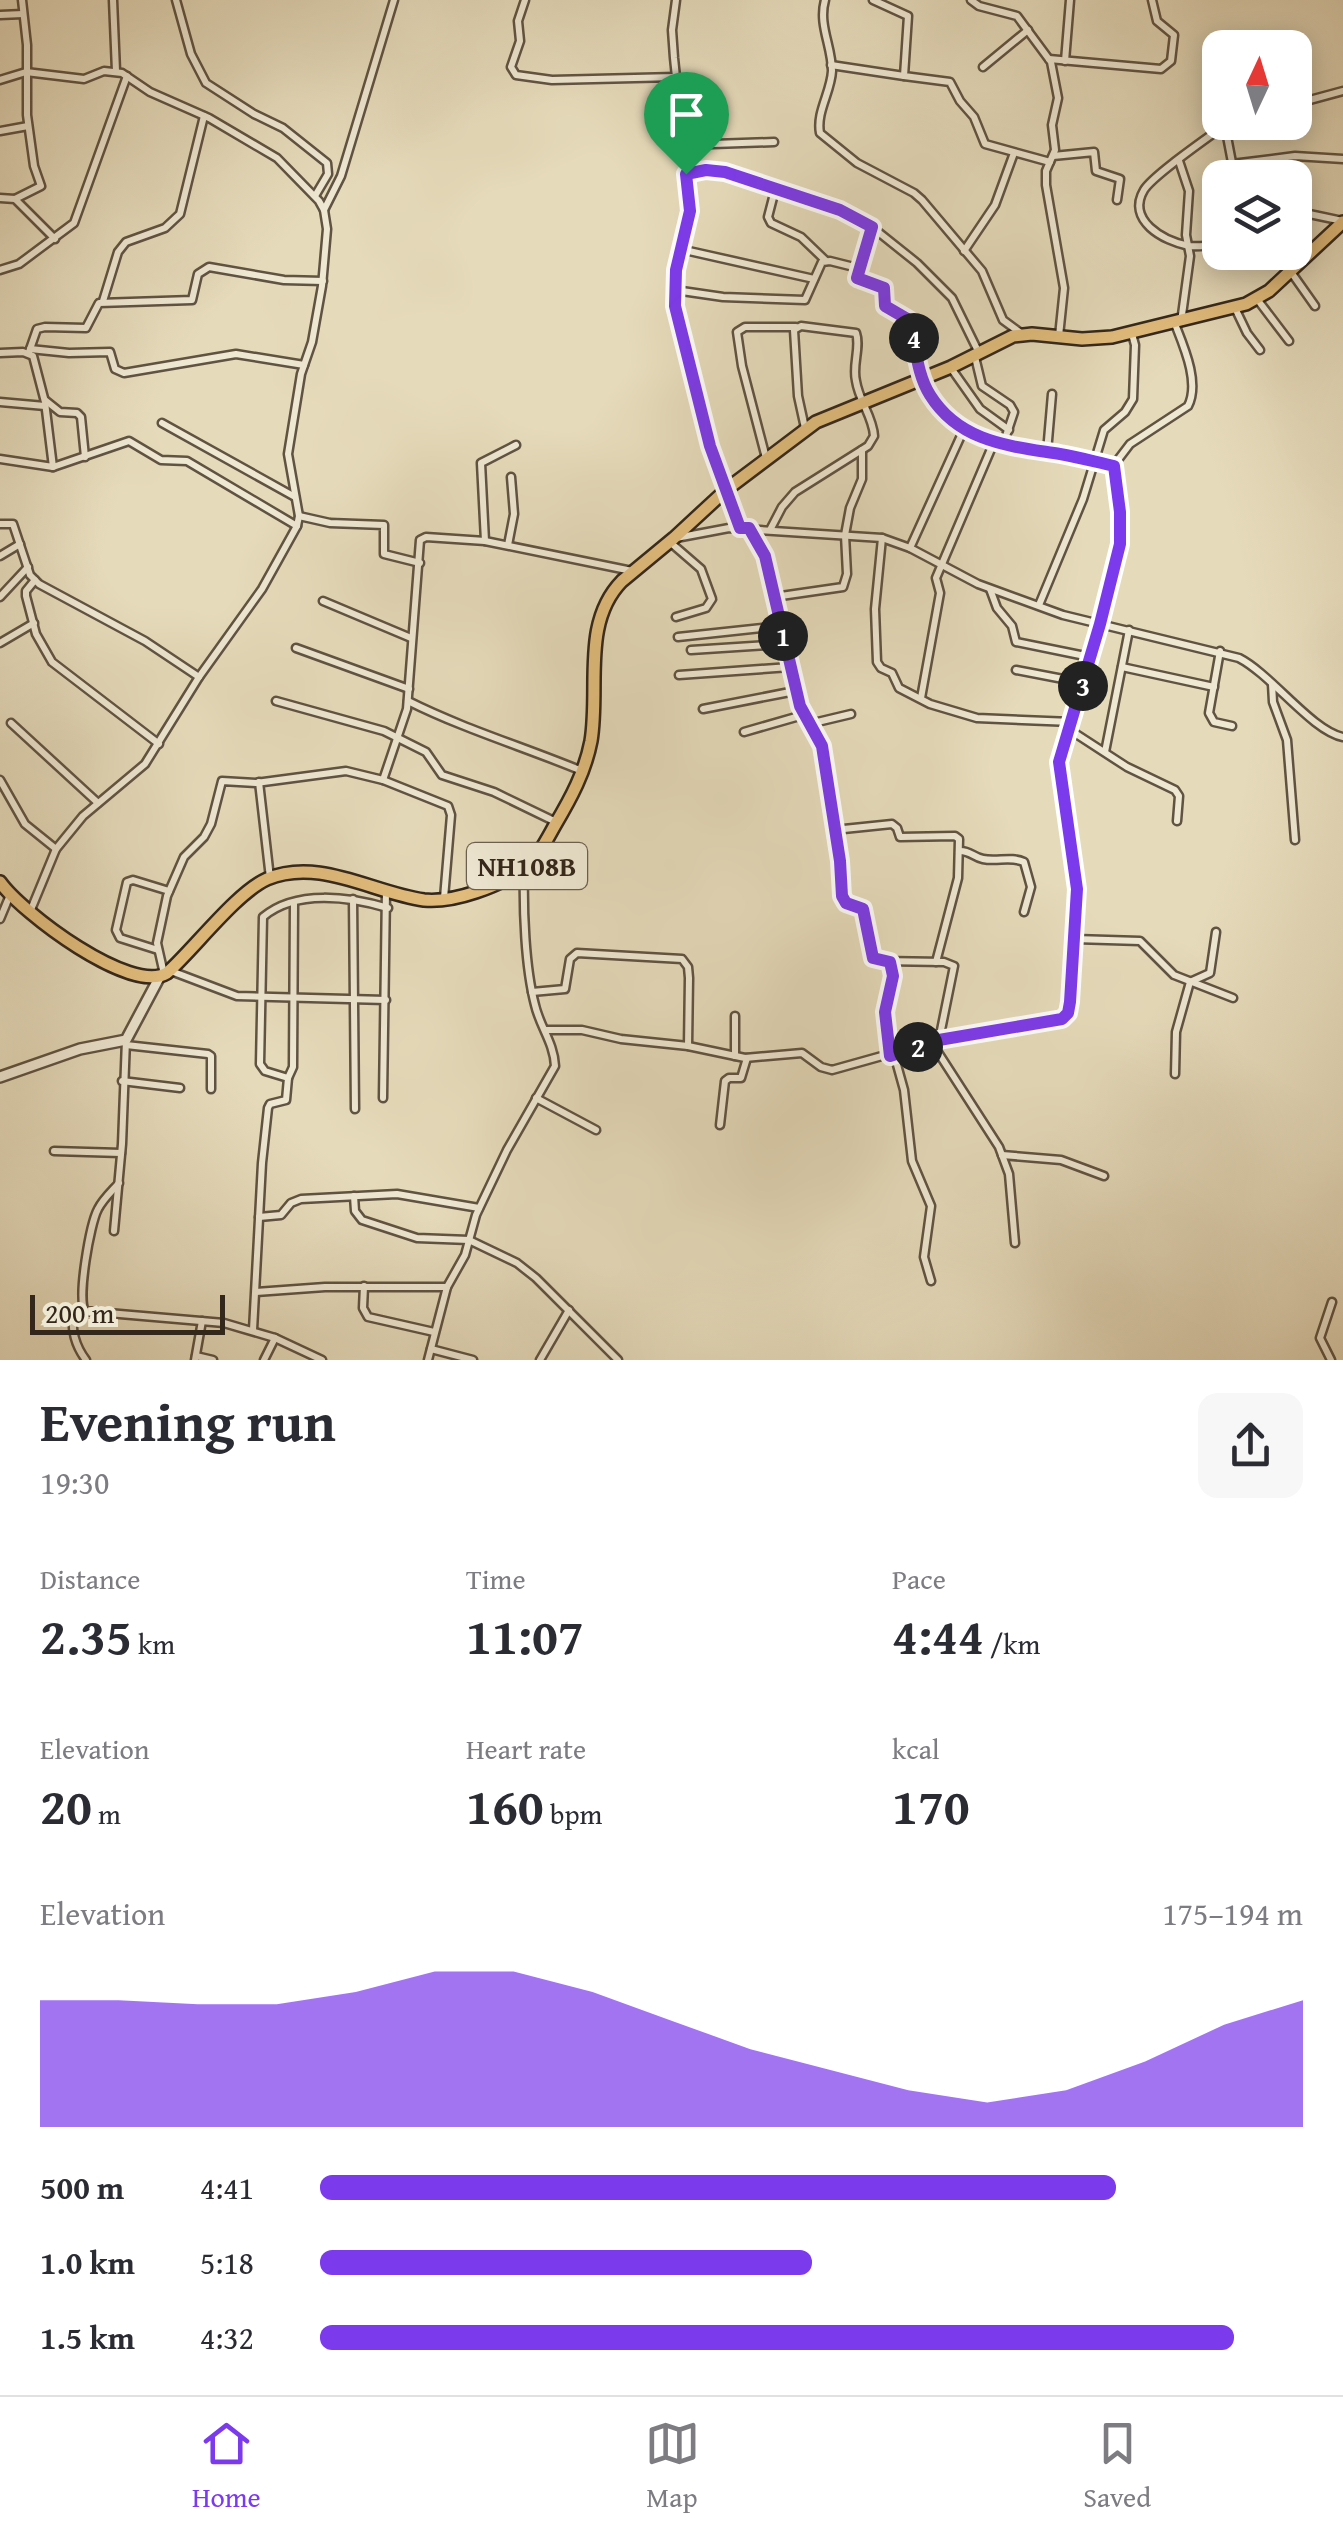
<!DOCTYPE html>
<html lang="en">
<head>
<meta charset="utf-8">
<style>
  :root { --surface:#fff; --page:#f7f7f7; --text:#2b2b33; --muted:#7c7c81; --line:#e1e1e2; --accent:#7c3aed }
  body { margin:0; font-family:"Gentium Book Plus",serif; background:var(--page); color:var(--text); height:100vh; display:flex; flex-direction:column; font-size:38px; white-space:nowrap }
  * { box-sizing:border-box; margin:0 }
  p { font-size:32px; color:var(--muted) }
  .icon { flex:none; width:55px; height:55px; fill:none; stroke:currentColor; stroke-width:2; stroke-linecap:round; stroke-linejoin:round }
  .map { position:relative; height:1360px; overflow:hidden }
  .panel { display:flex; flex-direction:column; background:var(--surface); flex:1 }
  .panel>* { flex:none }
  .needle { width:65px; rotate:4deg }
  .controls { position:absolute; left:1202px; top:30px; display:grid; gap:20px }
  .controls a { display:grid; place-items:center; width:110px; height:110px; border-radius:20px; background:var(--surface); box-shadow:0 5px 25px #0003; font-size:50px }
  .scale { position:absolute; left:30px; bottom:25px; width:195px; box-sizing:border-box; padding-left:10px; border:5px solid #33261a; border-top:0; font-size:28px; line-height:35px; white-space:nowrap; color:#33261a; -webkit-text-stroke:8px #eee7d2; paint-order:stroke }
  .pin { position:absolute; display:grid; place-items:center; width:85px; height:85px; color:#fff; margin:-102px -42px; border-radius:50% 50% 50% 0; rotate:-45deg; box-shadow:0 0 10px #0007 }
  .pin .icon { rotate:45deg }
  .km { position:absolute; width:50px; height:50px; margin:-25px; border-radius:50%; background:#222; color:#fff; font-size:28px; line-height:50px; text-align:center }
  .round { display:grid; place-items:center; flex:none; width:105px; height:105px; border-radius:20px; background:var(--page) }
  .summary { display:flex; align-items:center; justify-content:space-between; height:170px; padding:0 40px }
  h1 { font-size:55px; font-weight:700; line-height:75px }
  .figures { display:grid; grid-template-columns:repeat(3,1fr); gap:15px; height:170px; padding:10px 40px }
  .figures div { display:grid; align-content:center }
  .figures b { font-size:50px; font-weight:700 }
  .figures small { font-size:28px; font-weight:400 }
  .figures p { font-size:28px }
  .chart { height:280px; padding:20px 40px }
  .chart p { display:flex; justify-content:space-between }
  .chart svg { width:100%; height:180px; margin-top:10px; fill:var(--accent); opacity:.7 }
  ul { padding:0 40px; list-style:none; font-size:32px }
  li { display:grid; grid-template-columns:160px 120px 1fr; align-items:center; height:75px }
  li i { height:25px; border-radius:12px; background:var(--accent) }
  .menu { display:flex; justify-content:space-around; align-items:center; height:140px; border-top:2px solid var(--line); background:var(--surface); font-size:28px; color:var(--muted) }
  .menu a { display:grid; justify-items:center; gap:5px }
  .menu .current { color:var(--accent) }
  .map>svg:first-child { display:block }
</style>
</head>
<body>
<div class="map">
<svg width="1343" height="1360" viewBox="0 0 1343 1360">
  <rect width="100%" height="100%" fill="#e5daba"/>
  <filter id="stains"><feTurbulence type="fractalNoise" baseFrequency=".002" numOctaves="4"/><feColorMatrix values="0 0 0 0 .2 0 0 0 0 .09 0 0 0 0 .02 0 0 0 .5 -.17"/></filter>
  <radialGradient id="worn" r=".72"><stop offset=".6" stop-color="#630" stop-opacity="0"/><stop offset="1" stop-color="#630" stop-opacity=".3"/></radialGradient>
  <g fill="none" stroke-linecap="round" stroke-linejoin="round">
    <defs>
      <g id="minor">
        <path d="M113,0L116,71"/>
        <path d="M176,0L191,54L206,83L254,114L283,128L327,163L328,174L315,196"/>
        <path d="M525,0L518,21L520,41L511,67L516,75L552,80L676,77"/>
        <path d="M676,0L672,30L674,58L690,211L676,270L675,306L710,446L740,528"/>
        <path d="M825,0C818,25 832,46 832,71C831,92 816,112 820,133L857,163L914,193L922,200L982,271L1003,320L1022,334"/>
        <path d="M873,0L908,16L904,76L950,82L960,101L974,117L985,144L1050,162"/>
        <path d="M971,0L979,6L1017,16L1051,62L1058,98L1052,125L1055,150L1046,171V185L1064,288L1059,336"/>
        <path d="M0,15L23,14"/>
        <path d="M1049,59L1161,69L1171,61L1174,35L1157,21L1152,0"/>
        <path d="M1065,61L1070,0"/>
        <path d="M831,65L904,76"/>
        <path d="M983,67L1028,30"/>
        <path d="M0,80L26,72L84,79L104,71L122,73L150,92L209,118L277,158L319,201L324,210L327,229L322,286L312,342L301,374L288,454L299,516L297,526L262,589L199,677L145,764L83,816L56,849L30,912"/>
        <path d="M1295,104L1343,91"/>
        <path d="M1225,126L1235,178"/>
        <path d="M0,131L28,126"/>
        <path d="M684,145L774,142"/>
        <path d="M1053,156L1094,152L1096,171L1120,179L1117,200"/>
        <path d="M1179,161L1189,191L1186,235L1190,256L1181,322"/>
        <path d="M1232,164L1295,156L1343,159"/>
        <path d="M686,174L706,170L725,172L840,210L872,227L917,263L952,298L978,351"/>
        <path d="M775,190L768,217L771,223L801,237L826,261"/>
        <path d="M0,198L15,199L55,239"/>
        <path d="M15,199L41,186L34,166L27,115V45L22,0"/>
        <path d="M324,210L341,176L394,0"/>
        <path d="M1295,211L1343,221"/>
        <path d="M1220,245C1210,245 1198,247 1189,246C1163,241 1126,220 1144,190C1154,174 1212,135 1229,122"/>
        <path d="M680,249L814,279"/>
        <path d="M964,251L995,205L1014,153"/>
        <path d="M1273,252L1294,269"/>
        <path d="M858,268V280L884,288L885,306L909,320C915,340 916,362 923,381C946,440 1007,445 1060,454C1078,457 1096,462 1114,465"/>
        <path d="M0,270L19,264L74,223L127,76"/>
        <path d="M1291,272L1315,306"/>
        <path d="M675,290L723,297L805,300L822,262L830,261L858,268L872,228"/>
        <path d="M1257,299L1289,341"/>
        <path d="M103,301L118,252L126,242L165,228L180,214L204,116"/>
        <path d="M1235,308L1247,333L1260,350"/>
        <path d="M30,349L69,353L110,352L115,369L124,373L236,354L304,365"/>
        <path d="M29,352L37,329L45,327L86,328L99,303L192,300L198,274L209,267L284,280L323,281"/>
        <path d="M0,353L23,352L33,356L45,402L53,467L0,459"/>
        <path d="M975,357L982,386L1010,405L1014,412L1003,445"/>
        <path d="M951,368L980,409L1009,430"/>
        <path d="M45,400L60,412L77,413L81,417L85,457"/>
        <path d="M0,402L45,406"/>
        <path d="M162,423L295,497"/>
        <path d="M516,445L481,463L485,541L632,571"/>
        <path d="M1047,452L1052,394"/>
        <path d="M766,458L742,366L737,332L745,327H796"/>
        <path d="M53,467L129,441L161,460L187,461L297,526"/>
        <path d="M299,516L330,523L384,525V554L420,563"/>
        <path d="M0,524H13L30,575L39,584L145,641L199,677"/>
        <path d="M749,528L765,556L800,706L822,747L840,861L842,896L846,903L863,909L873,957L882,961L944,962L954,966L939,1040"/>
        <path d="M770,530L782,507L795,492L868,446L874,436C873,417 859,401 856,381C852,365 861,347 856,333L801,326L794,330L798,396L805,428"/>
        <path d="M676,538L729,528L882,538L910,548L978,584L1063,615L1239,658C1272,675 1312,731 1343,737"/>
        <path d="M882,538L875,609L877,662L881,668L892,673L899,688L930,704L977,718L1072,722"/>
        <path d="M671,543L701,569L712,599L706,608L676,617"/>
        <path d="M508,545L514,514L511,477"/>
        <path d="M910,548L964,429"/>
        <path d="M0,556L20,544"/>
        <path d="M35,580L26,591V596L36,634L52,662L159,744"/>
        <path d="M990,589L997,608L1012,626L1016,642L1090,657"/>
        <path d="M0,597L28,567"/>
        <path d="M774,597L843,587L847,574L845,535L850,508L862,479V450"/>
        <path d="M323,601L411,638"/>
        <path d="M1039,605L1083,499L1104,430L1125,412L1133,399L1135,345L1132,334"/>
        <path d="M678,637L780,626"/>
        <path d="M0,643L34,623"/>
        <path d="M296,648L409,689"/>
        <path d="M691,650L785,644"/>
        <path d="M1220,651L1209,713L1214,722L1232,726"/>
        <path d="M1122,667L1214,687"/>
        <path d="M1016,670L1084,683"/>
        <path d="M679,675L790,667"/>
        <path d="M1272,684L1273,702L1287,740L1295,840"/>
        <path d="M921,698L940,593L936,578L994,442"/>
        <path d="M276,701L384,731L426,752L442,775L494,792L556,822"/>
        <path d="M408,701C464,729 524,747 582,771"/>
        <path d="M703,709L795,691"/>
        <path d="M11,723L98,803"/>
        <path d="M809,724L851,714"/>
        <path d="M1070,730L1127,767L1175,790L1179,796L1177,821"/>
        <path d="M744,732L803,715"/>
        <path d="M1105,752L1129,630"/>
        <path d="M0,780L25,824L56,849"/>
        <path d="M383,780L407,709L420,540L426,537L485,541"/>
        <path d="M259,782L270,878"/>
        <path d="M834,830L892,824L897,828L900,837L955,836L959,839L958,878L936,962"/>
        <path d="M960,851C971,851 973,857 983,859C997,862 1011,856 1024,862L1031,887L1024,912"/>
        <path d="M353,899L355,1109"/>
        <path d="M0,919L10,895"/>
        <path d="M1075,939L1140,941L1174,975L1233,998"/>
        <path d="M158,950L120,938L116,930L127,882L133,880L169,891"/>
        <path d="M890,961L893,980L885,1011L890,1056"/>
        <path d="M171,971L237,996L386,1000"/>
        <path d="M164,974L157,943L167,896L184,857L204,837L211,824L222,781L256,783L346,771L383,780L448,806L451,815L444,898"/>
        <path d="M532,992L565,989L570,959L577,953L682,959L688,967L689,978L688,1046"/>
        <path d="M546,1030H582L621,1039L688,1046L745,1058L802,1053L821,1067L832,1070L939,1040L1066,1017L1070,1002L1077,889L1059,762L1100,624L1119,544L1120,512L1114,465L1130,444L1188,406C1200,383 1184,347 1175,324"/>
        <path d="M932,1043L999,1147L1009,1174L1015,1243"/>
        <path d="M126,1045L208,1054L211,1056V1089"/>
        <path d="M894,1054L904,1090L912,1161L931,1206L924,1257L931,1281"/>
        <path d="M735,1056V1016"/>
        <path d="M1175,1074L1176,1032L1190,982L1210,973L1216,932"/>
        <path d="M288,1078L293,1067L294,904"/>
        <path d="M122,1081L180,1088"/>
        <path d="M383,1098L386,891"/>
        <path d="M536,1098L596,1130"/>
        <path d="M720,1125L725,1081L729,1078H741L747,1058"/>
        <path d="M54,1151L121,1153"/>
        <path d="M1002,1155L1061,1160L1104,1176"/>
        <path d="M119,1183C112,1191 103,1199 98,1209C90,1224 77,1298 85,1311L224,1323L275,1338L322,1360"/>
        <path d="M354,1196L355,1211L362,1220L417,1238L469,1240L517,1263L536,1278L618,1360"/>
        <path d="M259,1217L281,1215L291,1203L301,1199L397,1194L479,1208"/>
        <path d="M114,1231L122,1144L126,1040"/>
        <path d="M364,1286L363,1308L368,1317L434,1332"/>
        <path d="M256,1292L325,1287H447"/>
        <path d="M84,1311L74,1313C70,1329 76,1347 86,1360"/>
        <path d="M253,1330L262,1163L268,1108L270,1104L286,1100L288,1078L265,1071L260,1064L263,917C296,889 350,897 388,908"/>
        <path d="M431,1349L473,1360"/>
        <path d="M196,1356L213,1360"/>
        <path d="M195,1360L202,1321"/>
        <path d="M264,1360L275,1338"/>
        <path d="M428,1360L447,1287L465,1255L476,1215L507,1150L555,1066C554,1043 540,1027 535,1005C525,967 523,909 524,870"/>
        <path d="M540,1360L569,1310"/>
        <path d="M1331,1360L1320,1338L1332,1302"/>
      </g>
      <path id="tertiary" d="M0,1077L80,1049L126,1040L159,978"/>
      <path id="trunk" d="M0,882C22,913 131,995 167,973C194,949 236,893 267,879C319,857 373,893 424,900C454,903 500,886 524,868C538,858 547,839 555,825C571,798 585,772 591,741C600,687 581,623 622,581L674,538L727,489L816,422L951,367L1013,336L1032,334L1082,339L1112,337L1246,304L1269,291L1343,222"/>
    </defs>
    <!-- minor casing -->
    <use href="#minor" stroke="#605342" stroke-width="11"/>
    <!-- tertiary casing -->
    <use href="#tertiary" stroke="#605342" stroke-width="14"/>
    <!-- trunk casing -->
    <use href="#trunk" stroke="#33261a" stroke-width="16"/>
    <!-- minor -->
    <use href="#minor" stroke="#eee7d2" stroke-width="6"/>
    <!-- tertiary -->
    <use href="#tertiary" stroke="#eee7d2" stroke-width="9"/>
    <!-- trunk -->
    <use href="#trunk" stroke="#e2bd7d" stroke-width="11"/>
  </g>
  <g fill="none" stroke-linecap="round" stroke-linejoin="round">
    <defs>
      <path id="route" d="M706,170L725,172L840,210L872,227L857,278L884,288L885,306L909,320C916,344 916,373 930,395C960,443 1011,446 1060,454C1078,457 1096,462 1114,466L1120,512V544L1100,624L1059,762L1077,889L1070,1002L1068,1013L1062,1019L939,1040L890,1056L885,1012L893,976L890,962L873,958L863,909L846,903L842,896L840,861L822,746L800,706L765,556L749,528H740L710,446L675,306L676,270L690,211L686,174Z"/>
    </defs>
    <!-- route casing -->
    <use href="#route" stroke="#fff" stroke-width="20"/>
    <!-- route -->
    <use href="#route" stroke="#7c3aed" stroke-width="12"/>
  </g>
  <g text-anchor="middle" stroke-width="10" stroke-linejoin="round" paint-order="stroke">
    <!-- shield labels -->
    <rect fill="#eee7d2" stroke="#6b6051" stroke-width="2.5" x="467" y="843" width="120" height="46" rx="8"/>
    <g font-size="28" font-weight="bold" fill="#33261a">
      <text x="527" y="876">NH108B</text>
    </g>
  </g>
  <rect width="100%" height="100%" filter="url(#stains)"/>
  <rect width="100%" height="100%" fill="url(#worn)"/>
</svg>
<div class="controls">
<a><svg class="needle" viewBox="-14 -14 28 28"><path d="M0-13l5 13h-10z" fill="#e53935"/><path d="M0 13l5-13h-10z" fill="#7c7c81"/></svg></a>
<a><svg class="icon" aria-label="layers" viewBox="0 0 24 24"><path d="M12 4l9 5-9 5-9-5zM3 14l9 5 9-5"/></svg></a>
</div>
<div class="scale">200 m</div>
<div class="pin" style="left:686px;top:174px;background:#1e9e55"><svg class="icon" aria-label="arrive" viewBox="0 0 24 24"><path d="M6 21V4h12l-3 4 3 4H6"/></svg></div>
<b class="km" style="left:783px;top:636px">1</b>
<b class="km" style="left:918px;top:1047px">2</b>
<b class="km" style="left:1083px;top:686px">3</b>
<b class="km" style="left:914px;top:338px">4</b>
</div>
<section class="panel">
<div class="summary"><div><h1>Evening run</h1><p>19:30</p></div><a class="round"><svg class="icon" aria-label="share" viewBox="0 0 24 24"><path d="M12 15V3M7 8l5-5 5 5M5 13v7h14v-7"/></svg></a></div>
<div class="figures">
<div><p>Distance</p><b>2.35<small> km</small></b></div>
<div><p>Time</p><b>11:07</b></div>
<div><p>Pace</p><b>4:44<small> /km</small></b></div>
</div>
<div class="figures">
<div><p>Elevation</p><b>20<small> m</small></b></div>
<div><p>Heart rate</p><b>160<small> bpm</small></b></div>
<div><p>kcal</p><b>170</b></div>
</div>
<div class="chart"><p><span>Elevation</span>175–194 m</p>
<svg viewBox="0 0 160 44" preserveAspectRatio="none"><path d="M0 44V13L10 13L20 14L30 14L40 11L50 6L60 6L70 11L80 18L90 25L100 30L110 35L120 38L130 35L140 28L150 19L160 13V44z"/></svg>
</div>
<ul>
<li><b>500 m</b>4:41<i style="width:81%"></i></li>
<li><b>1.0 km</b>5:18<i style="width:50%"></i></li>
<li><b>1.5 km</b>4:32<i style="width:93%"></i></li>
</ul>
</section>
<nav class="menu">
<a class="current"><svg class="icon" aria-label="home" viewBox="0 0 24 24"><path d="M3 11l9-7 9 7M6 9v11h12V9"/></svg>Home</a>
<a><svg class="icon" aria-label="map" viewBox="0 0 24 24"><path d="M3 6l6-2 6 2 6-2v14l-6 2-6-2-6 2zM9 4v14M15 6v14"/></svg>Map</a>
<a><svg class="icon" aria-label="saved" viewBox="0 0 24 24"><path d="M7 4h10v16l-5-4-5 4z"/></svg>Saved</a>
</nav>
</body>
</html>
